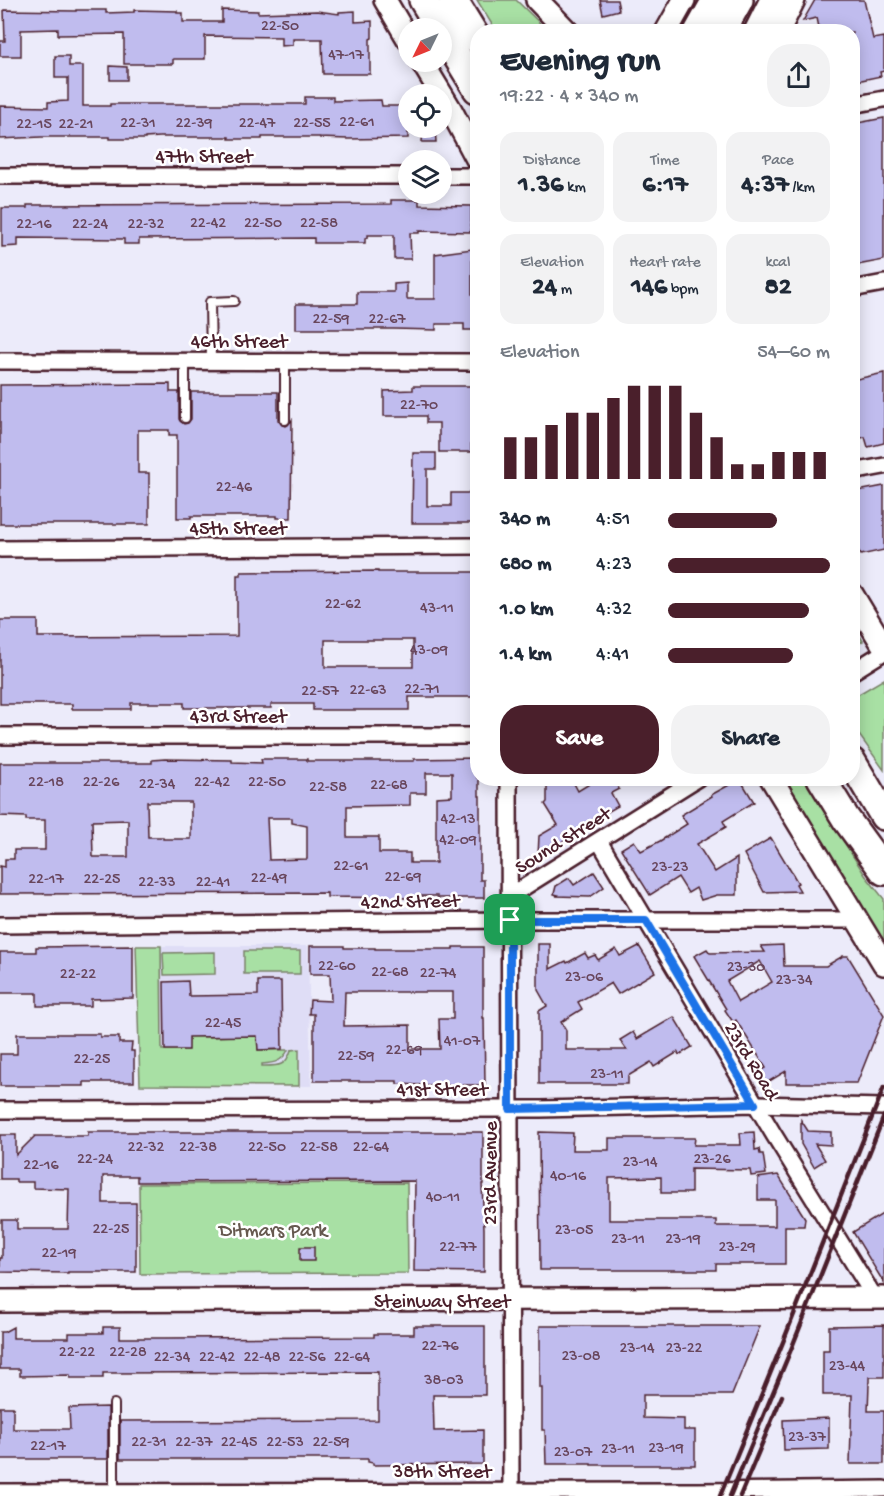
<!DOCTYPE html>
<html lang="en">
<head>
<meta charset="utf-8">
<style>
  :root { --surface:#fff; --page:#f2f2f3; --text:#1f2937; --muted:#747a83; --accent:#4a1f2b }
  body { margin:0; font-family:"Gochi Hand",sans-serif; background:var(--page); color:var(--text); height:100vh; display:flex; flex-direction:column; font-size:22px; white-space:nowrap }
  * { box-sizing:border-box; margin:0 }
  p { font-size:20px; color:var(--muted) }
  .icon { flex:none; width:33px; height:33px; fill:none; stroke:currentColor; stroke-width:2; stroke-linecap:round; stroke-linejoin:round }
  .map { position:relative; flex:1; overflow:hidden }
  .panel { position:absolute; left:470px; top:24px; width:390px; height:762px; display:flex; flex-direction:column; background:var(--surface); border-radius:24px; box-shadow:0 3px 15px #0003 }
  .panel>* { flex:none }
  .needle { width:39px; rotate:227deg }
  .buttons { position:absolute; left:398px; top:18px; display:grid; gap:12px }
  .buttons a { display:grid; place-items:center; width:54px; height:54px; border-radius:50%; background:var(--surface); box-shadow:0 3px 15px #0003; font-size:30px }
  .pin { position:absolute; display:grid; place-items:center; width:51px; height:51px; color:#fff; margin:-26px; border-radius:12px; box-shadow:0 3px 9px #0006 }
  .round { display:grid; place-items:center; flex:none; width:63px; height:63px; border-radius:24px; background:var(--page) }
  .headline { display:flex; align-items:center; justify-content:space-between; height:102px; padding:0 30px }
  h1 { font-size:33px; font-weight:700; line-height:45px }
  .stats { display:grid; grid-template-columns:repeat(3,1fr); gap:9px; height:102px; padding:6px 30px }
  .stats div { display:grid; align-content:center; border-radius:15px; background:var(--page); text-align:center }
  .stats b { font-size:26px; font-weight:700 }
  .stats small { font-size:16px; font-weight:400 }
  .stats p { font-size:16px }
  .chart { height:168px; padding:12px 30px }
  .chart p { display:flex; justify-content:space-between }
  .chart svg { width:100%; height:108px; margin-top:6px; stroke:var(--accent); stroke-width:6 }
  .action { display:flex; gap:12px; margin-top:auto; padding:12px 30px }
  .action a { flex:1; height:69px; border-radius:24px; background:var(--accent); color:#fff; font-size:24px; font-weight:700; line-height:69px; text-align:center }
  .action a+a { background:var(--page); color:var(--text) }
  ul { padding:0 30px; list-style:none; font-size:20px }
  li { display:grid; grid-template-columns:96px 72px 1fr; align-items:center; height:45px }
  li i { height:15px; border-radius:8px; background:var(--accent) }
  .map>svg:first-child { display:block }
</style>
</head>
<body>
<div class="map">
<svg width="884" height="1496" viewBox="0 0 884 1496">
  <rect width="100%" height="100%" fill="#ecebfa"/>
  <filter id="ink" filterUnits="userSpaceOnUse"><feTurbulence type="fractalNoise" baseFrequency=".0167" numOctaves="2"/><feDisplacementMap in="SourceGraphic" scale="12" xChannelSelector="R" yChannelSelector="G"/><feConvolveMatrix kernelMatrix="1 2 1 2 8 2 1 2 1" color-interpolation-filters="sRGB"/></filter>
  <g filter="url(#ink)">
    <!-- built -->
    <path fill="#dfddf6" d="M136,946H308L311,1086L140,1085Z"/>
    <!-- green -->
    <g fill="#a8e0a4" stroke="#798068" stroke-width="1.5">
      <path d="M477,0H516L548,31H496Z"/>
      <path d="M852,623L863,641L852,648Z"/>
      <path d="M884,679V770L852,725V698Z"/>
      <path d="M784,779H804L865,875L884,899V945Z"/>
      <path d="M136,946H161L162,1050H188L189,1036L210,1037L257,1035L258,1050H288C282,1062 274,1063 262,1064V1066C278,1066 286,1067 291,1050L299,1049V1086L140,1085Z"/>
      <rect x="244" y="951" width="56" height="23"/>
      <path d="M215,952V974L164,975L163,953Z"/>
      <path d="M407,1183L408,1273L140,1274L139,1184Z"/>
    </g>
    <!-- building -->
    <g fill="#c0bcee" stroke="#4a1f2b" stroke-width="1.5" fill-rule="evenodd">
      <path d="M600,0H617L619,10L603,14Z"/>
      <path d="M815,0H864L873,39L884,37V71L880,72L881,76L852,82V32H820L817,18L803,21Z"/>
      <path d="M4,10L76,11V10H106V13L134,12V10L177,11V13H183V22H222V10L258,11V13L317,11L339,14V12L355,11V22L372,21V38L370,39V74H323L322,39H293V45L281,46V37L205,36V59H173V64H124V34L58,35V29L21,30V56H0V41H5Z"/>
      <path d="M55,56H69V66H83V106H110V104H305V97H333V101L381,100L382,106H408V138L348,139L320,138V137H262V139H229V137H160L145,138V139H110V137H41L0,139V106L48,107V102L68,101V78H55Z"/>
      <path d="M110,66L127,67V80H110Z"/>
      <path d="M884,118V260L852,266V124Z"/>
      <path d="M423,128H435L436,142H422Z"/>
      <path d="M391,200H419V205L471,206V232L419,231V233H410L411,259H394V235H368V238H365V243H314V238L139,239V244H124V239L18,238V246L2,247V208H27V205L391,204Z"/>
      <path d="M472,249V294H476V299H477V330H464V324H436V330L394,329H296V304H357V292H394V284L407,283V299H435V254Z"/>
      <path d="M884,373V443L868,447L865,437L852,440V380Z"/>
      <path d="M170,384V392H179V419L180,421L184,424L188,423L191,419V392H278V420L282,425L286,426L288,425L292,420L291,518H277V516H191V518H177V435H169V430H138V473H149V524H0V385Z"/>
      <path d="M413,386H477V434H471V452H439V423H426V416H384V391L413,390Z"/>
      <path d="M413,453H436V469H427V506H451V493H477V523H412Z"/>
      <path d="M884,486V550L861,555L852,540V492Z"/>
      <path d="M378,571V572H477V697H409V710H313V704H271V708H184V703H131V709H72V704H0V620H38V637L237,636V575H241V572ZM325,640H413V667H325Z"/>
      <path d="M477,758V778H479V796H480V880H484V898H437V896H410V898L327,897V893L0,894V866L5,867V859H14V850H45V820H26V817L0,816V763H152V760L165,759L232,760V762L262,763L261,759H307V761H414V759ZM426,773H452V796L436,797V863H410V853H379V837H347V806L410,805V793H426ZM147,802H191V839H163V837H148ZM267,818H292V823L307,826V859L269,860ZM128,820V857H93L92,821Z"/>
      <path d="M547,778H571L578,791L599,778H613L619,789L611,793L618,806L579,828L581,831L538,856L539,836L558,825L545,804L547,802Z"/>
      <path d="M740,779L754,802L723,821L726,827L697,844L715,872L737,858V895H717L701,900L696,888L688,893L678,877L650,895L621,849L634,841L641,851L660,841L687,824L681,815L712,796L711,795Z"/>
      <path d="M771,838L798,883L796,884L800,891L764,892L744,854Z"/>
      <path d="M594,872L604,887L590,897L556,896L558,895L554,894L556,886L569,878L574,885Z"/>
      <path d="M538,944H550V969L566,961L567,963L585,953L588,958L595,955L598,960L616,949L620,956L639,946L655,972L618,994L611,983L578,1002L582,1009L561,1022L566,1030V1050H627L620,1040L633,1032L637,1039L674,1017L692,1047L679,1055L678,1052L654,1067L651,1062L628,1076V1084H539V1011L547,1006L538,990Z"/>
      <path d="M783,945L784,966H826L843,956H848L884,1015L857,1083H786V1071L763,1085L757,1073L766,1068L736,1020L733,1022L725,1010L726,1009L694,956L707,949L710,953L765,952L761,946ZM760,961L772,982L738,1002L727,981Z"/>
      <path d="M133,946V998L91,999V1006H37V993H0V952H36V947Z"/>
      <path d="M310,946H344V948H375V949H453V947H483V1018H484L485,1085H421L397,1084V1081H314V1014H309L310,1000L331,1001L330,974H310ZM345,992H453V1019H439L440,1049H410V1025L344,1026Z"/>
      <path d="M188,981L189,996L258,995V981H281L282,1049L258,1050L257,1036L189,1037V1050H165L164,982Z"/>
      <path d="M17,1034H100V1037H119V1043H132L131,1051H134V1082H84V1086H0V1054H17Z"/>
      <path d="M801,1120L808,1131L831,1132V1145L815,1144L825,1160L814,1167L801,1144Z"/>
      <path d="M88,1132H483V1184H482L484,1229V1272L414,1271L415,1181L137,1182V1176H103V1203H136V1272H68V1273L0,1272V1258H2V1220H17V1229H68L69,1189L33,1188V1182H16V1179H0V1135H16V1155L35,1136H88Z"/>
      <path d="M539,1132L573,1133L572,1150H609V1138H695L694,1145H741L740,1133L754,1132L755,1150L759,1149L760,1154H763L766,1174L751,1176L750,1170L691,1169V1193H661V1177L609,1178V1220H716V1226H775V1200H758V1178L778,1175L805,1218L804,1226H785V1264H716V1270H540Z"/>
      <path d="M884,1213V1283L853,1232Z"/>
      <rect x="300" y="1247" width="14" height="14"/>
      <path d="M884,1325V1377H870V1382L869,1384L868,1411H884V1464H850L852,1395H823V1350H829V1326Z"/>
      <path d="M414,1326H485V1395H433L434,1431L483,1430V1464L373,1465V1463L368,1462V1459H120V1421L378,1420V1372L103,1373V1378H70V1375L20,1376V1369H0V1332H4L13,1327V1338H69V1333H103V1327H120V1338H165L374,1337V1334H414Z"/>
      <path d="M540,1326H760L732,1395H643V1418L684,1419V1430H695V1465H591V1464H546L545,1430H542V1388H540Z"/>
      <path d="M0,1407H13V1429H70L69,1408L108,1407V1459H0Z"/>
      <path d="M829,1418V1449L784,1450L783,1420Z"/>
    </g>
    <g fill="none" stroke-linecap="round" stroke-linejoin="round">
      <defs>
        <g id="lane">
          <path d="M185,361V418"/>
          <path d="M211,361L210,302L234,301"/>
          <path d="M285,361V420"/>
          <path d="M114,1404V1492"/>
        </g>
        <g id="street">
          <path d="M852,105L884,99"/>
          <path d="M0,176H408"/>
          <path d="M441,176H477"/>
          <path d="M852,289L884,283"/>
          <path d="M0,361L477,362"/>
          <path d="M852,472L884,466"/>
          <path d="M0,549L477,546"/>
          <path d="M852,672L884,652"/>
          <path d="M0,736H477"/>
          <path d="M509,778L511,1496"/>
          <path d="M599,841L774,1135L875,1298"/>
          <path d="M510,896L698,778"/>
          <path d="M0,925L510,920H857"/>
          <path d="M0,1110L541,1109L755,1104L884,1107"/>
          <path d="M0,1492L698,1491L884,1489"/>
        </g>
        <g id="secondary">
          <path d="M385,0L408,39"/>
          <path d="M537,0L568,32"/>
          <path d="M666,32L684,0"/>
          <path d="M778,32L794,0"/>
          <path d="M422,62L451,110L477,159"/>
          <path d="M852,594L884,647"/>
          <path d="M771,778L884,964"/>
          <path d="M0,1301L884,1298"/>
        </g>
        <g id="highway">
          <path d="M423,0L440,28"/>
          <path d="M453,0L477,39"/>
          <path d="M441,30L477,89"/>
          <path d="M698,32L716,0"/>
          <path d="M721,32L739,0"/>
          <path d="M758,32L774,0"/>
          <path d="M852,762L884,816"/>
          <path d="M821,778L846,819L884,871"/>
        </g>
      </defs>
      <!-- lane casing -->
      <use href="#lane" stroke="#4a1f2b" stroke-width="12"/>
      <!-- street casing -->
      <use href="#street" stroke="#4a1f2b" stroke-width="20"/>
      <!-- secondary casing -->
      <use href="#secondary" stroke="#4a1f2b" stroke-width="26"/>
      <!-- highway casing -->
      <use href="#highway" stroke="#4a1f2b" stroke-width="32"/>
      <!-- lane -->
      <use href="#lane" stroke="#fff" stroke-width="8"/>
      <!-- street -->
      <use href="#street" stroke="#fff" stroke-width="15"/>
      <!-- secondary -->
      <use href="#secondary" stroke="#fff" stroke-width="21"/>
      <!-- highway -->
      <use href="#highway" stroke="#fff" stroke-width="27"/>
      <!-- rail -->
      <g stroke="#4a1f2b" stroke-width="4.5">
        <path d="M720,1496L783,1342L884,1087"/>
        <path d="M730,1496L792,1347L884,1116"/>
        <path d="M740,1496L782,1396"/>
      </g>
    </g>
  </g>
  <g fill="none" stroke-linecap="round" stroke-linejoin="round" filter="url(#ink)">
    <defs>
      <path id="route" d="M510,920H646L755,1104L510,1109Z"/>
    </defs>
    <!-- route casing -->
    <use href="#route" stroke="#fff" stroke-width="12"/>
    <!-- route -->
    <use href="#route" stroke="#1a73e8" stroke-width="8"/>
  </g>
  <g text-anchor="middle" stroke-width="5" stroke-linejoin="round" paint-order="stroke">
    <!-- number labels -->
    <g font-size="16" fill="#68465c">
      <text x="280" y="30">22-50</text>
      <text x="346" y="59">47-17</text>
      <text x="357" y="126">22-61</text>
      <text x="138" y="127">22-31</text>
      <text x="194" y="127">22-39</text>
      <text x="257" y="127">22-47</text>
      <text x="312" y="127">22-55</text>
      <text x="34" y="128">22-15</text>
      <text x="76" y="128">22-21</text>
      <text x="208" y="227">22-42</text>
      <text x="263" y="227">22-50</text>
      <text x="319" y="227">22-58</text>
      <text x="34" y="228">22-16</text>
      <text x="90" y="228">22-24</text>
      <text x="146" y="228">22-32</text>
      <text x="331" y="323">22-59</text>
      <text x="387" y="323">22-67</text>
      <text x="419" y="409">22-70</text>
      <text x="234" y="491">22-46</text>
      <text x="343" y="608">22-62</text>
      <text x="437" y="612">43-11</text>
      <text x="429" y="654">43-09</text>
      <text x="422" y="693">22-71</text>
      <text x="368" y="694">22-63</text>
      <text x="320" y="695">22-57</text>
      <text x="46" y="786">22-18</text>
      <text x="101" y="786">22-26</text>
      <text x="212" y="786">22-42</text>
      <text x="267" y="786">22-50</text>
      <text x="157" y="788">22-34</text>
      <text x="389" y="789">22-68</text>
      <text x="328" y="791">22-58</text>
      <text x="458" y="823">42-13</text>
      <text x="458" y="844">42-09</text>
      <text x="351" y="870">22-61</text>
      <text x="670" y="871">23-23</text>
      <text x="403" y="881">22-69</text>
      <text x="269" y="882">22-49</text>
      <text x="46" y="883">22-17</text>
      <text x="102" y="883">22-25</text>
      <text x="157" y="886">22-33</text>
      <text x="213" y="886">22-41</text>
      <text x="337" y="970">22-60</text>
      <text x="746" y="971">23-30</text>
      <text x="390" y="976">22-68</text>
      <text x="438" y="977">22-74</text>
      <text x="78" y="978">22-22</text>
      <text x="584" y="981">23-06</text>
      <text x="794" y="984">23-34</text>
      <text x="223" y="1027">22-45</text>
      <text x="462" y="1045">41-07</text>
      <text x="404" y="1054">22-69</text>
      <text x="356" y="1060">22-59</text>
      <text x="92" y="1063">22-25</text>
      <text x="607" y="1078">23-11</text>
      <text x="146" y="1151">22-32</text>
      <text x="198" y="1151">22-38</text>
      <text x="267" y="1151">22-50</text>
      <text x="319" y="1151">22-58</text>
      <text x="371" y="1151">22-64</text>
      <text x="95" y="1163">22-24</text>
      <text x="712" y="1163">23-26</text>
      <text x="640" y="1166">23-14</text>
      <text x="41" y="1169">22-16</text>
      <text x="568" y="1180">40-16</text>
      <text x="443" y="1201">40-11</text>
      <text x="111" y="1233">22-25</text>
      <text x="574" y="1234">23-05</text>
      <text x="628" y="1243">23-11</text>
      <text x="683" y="1243">23-19</text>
      <text x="458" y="1251">22-77</text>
      <text x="737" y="1251">23-29</text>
      <text x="59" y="1257">22-19</text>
      <text x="440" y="1350">22-76</text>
      <text x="637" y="1352">23-14</text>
      <text x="684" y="1352">23-22</text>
      <text x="77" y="1356">22-22</text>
      <text x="128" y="1356">22-28</text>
      <text x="581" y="1360">23-08</text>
      <text x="172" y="1361">22-34</text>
      <text x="217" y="1361">22-42</text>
      <text x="262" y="1361">22-48</text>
      <text x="307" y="1361">22-56</text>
      <text x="352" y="1361">22-64</text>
      <text x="847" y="1370">23-44</text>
      <text x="444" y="1384">38-03</text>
      <text x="807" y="1441">23-37</text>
      <text x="149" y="1446">22-31</text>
      <text x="194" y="1446">22-37</text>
      <text x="239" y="1446">22-45</text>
      <text x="285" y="1446">22-53</text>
      <text x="331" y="1446">22-59</text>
      <text x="48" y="1450">22-17</text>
      <text x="666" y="1452">23-19</text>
      <text x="618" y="1453">23-11</text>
      <text x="573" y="1456">23-07</text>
    </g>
    <!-- street labels -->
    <g font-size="20" fill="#4a1f2b" stroke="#fff">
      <text x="204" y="162">47th Street</text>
      <text x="239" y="347">46th Street</text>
      <text x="238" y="534">45th Street</text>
      <text x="238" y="722">43rd Street</text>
      <text transform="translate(562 839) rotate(-32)" y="7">Sound Street</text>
      <text transform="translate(410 900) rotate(-1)" y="7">42nd Street</text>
      <text transform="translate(753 1060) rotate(59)" y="7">23rd Road</text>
      <text x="442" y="1095">41st Street</text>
      <text transform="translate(489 1173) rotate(-90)" y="7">23rd Avenue</text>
      <text x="442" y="1307">Steinway Street</text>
      <text x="442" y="1477">38th Street</text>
    </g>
    <!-- park labels -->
    <g font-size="20" fill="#66594f" stroke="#fff">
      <text x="273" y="1236">Ditmars Park</text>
    </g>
  </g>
</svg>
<div class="buttons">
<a><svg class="needle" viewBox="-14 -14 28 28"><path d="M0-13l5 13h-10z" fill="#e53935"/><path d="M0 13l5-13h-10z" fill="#747a83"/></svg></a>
<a><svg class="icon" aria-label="locate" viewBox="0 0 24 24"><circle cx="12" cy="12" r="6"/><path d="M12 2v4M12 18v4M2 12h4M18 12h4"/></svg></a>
<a><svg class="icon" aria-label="layers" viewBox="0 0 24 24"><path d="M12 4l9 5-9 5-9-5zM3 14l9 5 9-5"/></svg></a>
</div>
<div class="pin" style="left:510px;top:920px;background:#1e9e55"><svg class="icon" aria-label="arrive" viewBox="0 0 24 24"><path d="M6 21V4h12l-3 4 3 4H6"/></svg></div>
<section class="panel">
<div class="headline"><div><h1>Evening run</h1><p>19:22 · 4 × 340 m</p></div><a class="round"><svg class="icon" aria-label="share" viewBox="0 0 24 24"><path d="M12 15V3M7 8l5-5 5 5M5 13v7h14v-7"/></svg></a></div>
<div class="stats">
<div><p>Distance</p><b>1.36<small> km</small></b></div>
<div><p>Time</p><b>6:17</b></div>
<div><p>Pace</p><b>4:37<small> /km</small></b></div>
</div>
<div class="stats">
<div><p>Elevation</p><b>24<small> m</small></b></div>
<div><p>Heart rate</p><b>146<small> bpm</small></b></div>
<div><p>kcal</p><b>82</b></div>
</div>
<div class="chart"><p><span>Elevation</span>54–60 m</p>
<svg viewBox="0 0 160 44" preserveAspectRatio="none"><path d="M5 44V27M15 44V27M25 44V22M35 44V17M45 44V17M55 44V11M65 44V6M75 44V6M85 44V6M95 44V17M105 44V27M115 44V38M125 44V38M135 44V33M145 44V33M155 44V33"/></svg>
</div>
<ul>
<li><b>340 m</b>4:51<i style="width:67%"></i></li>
<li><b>680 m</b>4:23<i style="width:100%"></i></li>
<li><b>1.0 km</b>4:32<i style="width:87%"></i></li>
<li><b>1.4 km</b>4:41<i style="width:77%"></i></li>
</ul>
<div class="action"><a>Save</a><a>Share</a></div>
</section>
</div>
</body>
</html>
